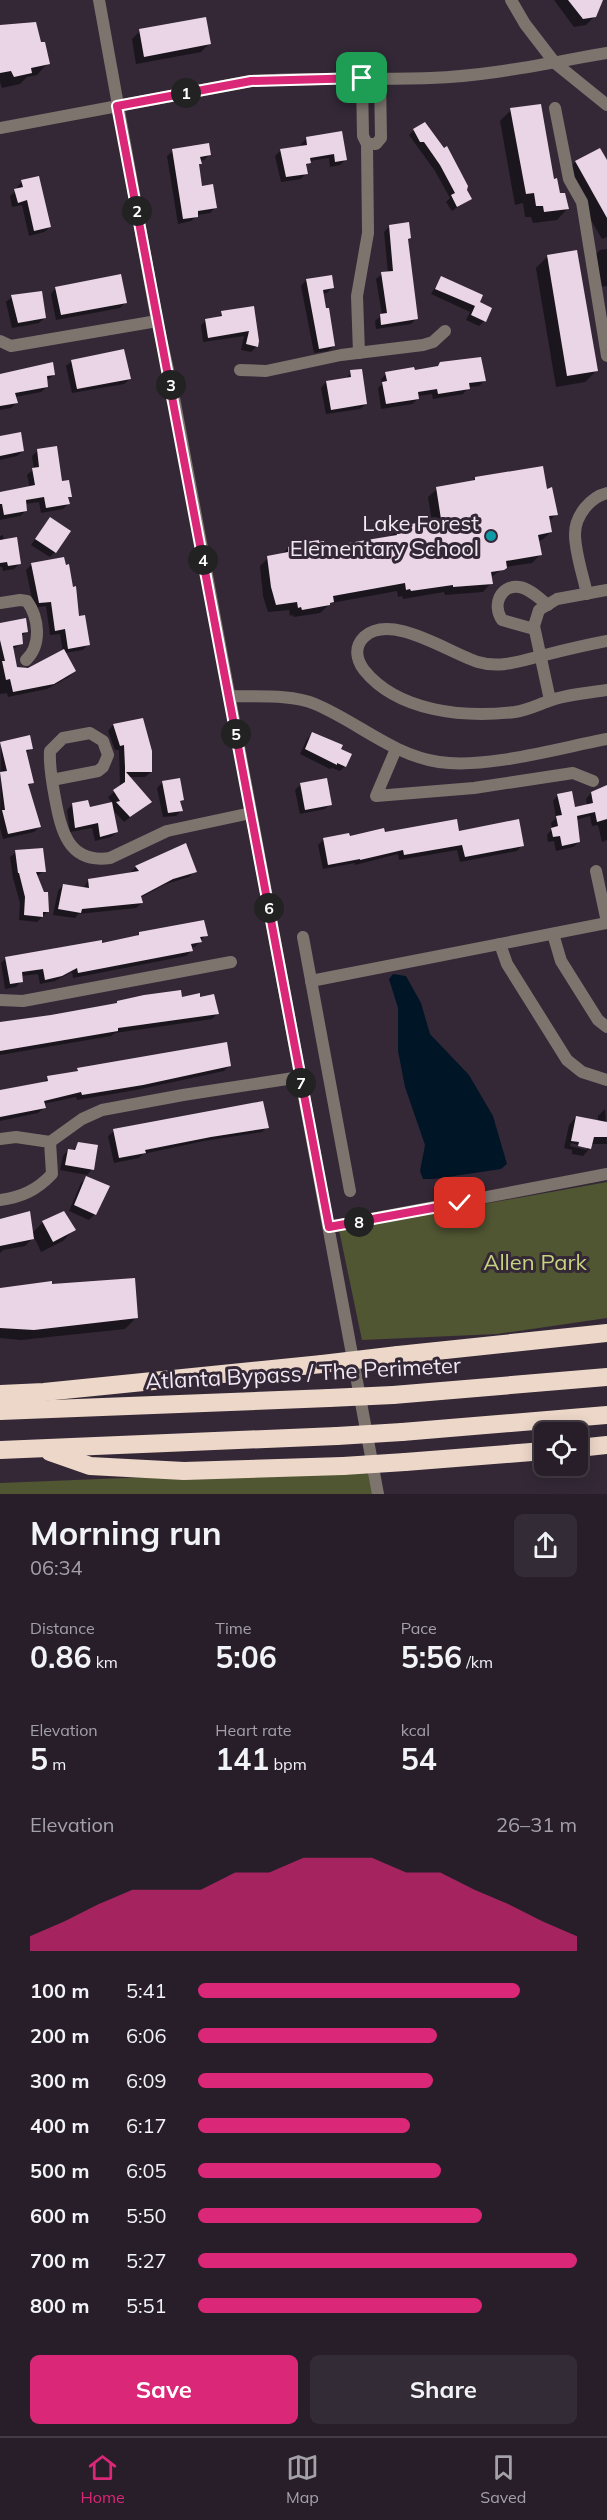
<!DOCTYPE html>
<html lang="en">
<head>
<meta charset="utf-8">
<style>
  :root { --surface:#271e29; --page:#332b35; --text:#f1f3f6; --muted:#a4a2a8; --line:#433c46; --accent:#db2777 }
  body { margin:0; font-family:Mulish,sans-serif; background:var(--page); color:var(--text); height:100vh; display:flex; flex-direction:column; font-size:22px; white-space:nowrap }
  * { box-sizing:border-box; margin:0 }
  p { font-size:20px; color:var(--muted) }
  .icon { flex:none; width:33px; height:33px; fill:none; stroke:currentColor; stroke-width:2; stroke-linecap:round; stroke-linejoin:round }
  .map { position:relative; height:1494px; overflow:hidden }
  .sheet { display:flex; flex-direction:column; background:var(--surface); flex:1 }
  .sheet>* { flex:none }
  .buttons { position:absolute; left:534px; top:1422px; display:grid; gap:12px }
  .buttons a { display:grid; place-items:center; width:54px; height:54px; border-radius:9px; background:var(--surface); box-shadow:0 3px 15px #0003,0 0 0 2px var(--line); font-size:30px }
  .pin { position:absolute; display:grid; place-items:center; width:51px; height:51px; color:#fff; margin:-26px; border-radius:12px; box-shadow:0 3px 9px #0006 }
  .km { position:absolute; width:30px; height:30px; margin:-15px; border-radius:50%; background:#222; color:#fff; font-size:16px; line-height:30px; text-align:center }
  .round { display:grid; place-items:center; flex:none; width:63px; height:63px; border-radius:9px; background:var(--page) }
  .overview { display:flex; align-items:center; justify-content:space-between; height:102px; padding:0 30px }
  h1 { font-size:33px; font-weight:700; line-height:45px }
  .metrics { display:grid; grid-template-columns:repeat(3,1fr); gap:9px; height:102px; padding:6px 30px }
  .metrics div { display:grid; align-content:center }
  .metrics b { font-size:30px; font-weight:700 }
  .metrics small { font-size:16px; font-weight:400 }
  .metrics p { font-size:16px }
  .chart { height:168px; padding:12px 30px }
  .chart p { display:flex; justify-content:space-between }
  .chart svg { width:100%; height:108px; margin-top:6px; fill:var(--accent); opacity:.7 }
  .primary-button { display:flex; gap:12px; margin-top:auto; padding:12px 30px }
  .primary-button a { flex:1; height:69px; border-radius:9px; background:var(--accent); color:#fff; font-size:24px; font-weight:700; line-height:69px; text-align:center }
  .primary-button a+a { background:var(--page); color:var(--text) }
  ul { padding:0 30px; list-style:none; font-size:20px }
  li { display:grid; grid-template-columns:96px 72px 1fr; align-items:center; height:45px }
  li i { height:15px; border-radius:8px; background:var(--accent) }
  .tabs { display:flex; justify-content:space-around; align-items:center; height:84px; border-top:2px solid var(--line); background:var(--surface); font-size:16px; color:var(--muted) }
  .tabs a { display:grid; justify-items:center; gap:3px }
  .tabs .current { color:var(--accent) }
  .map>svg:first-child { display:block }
</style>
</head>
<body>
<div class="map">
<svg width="607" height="1494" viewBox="0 0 607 1494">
  <rect width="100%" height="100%" fill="#342837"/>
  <!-- green -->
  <g fill="#505532">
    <path d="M607,1182V1318L497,1334L362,1340L339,1230Z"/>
    <path d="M372,1468L379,1494H0V1483Z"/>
  </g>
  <!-- water -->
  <path fill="#001526" d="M393,974L406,976L421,1003L430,1034L469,1075L493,1116L507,1164L501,1169L434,1179H423L420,1171L425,1145L405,1087L398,1051V1008L389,979Z"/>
  <!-- shadow -->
  <g fill="#0007" fill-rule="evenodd">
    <path d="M554,0H603L595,16L586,25L574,27Z"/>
    <path d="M0,27L40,44L48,63L37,75L27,77L20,84L2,88L0,82Z"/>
    <path d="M140,31L209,44L201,52L136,64L132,39Z"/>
    <path d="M511,110L568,208L557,220L533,223L531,217H525L523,203L515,205L500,121Z"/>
    <path d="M414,130L470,199L452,211L446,202L450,198L435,171L409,135Z"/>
    <path d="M307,138L346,159L340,165L330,167L329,158L310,161L305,167L306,173L301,179L281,182L275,156L281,150L302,147L301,144Z"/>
    <path d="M599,150L607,163V237L602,239L564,174L575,162Z"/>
    <path d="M173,151L210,154L204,160L199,161L201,187L215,208L210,213L198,215L191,221L178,224L167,156Z"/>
    <path d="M22,182L50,227L44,232L29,236L22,205L12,207L10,196L17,190V187Z"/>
    <path d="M389,227L410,238L407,241L416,319L411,324L376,329L375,321L382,315L376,279L382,274L388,273L384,232Z"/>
    <path d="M607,249V286L593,288L588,262L600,250Z"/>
    <path d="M548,256L596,371L585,382L556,387L536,268Z"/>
    <path d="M441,278L478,303L484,321L479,326L466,320L470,312L431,294Z"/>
    <path d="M306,280L332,287L327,293L322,294L334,346L328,351L314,353L301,286Z"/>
    <path d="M56,288L125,303L120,308L56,320L51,294Z"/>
    <path d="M12,297L45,318L39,323L12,328L6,302Z"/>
    <path d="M253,308L256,347L251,352L241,350L244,336L203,342L201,325L206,320L217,318L222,313Z"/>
    <path d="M72,361L130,379L124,384L72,393L66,366Z"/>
    <path d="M440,363L484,381L479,386L469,387L463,394L433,399L432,394L417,396L418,399L412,404L381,409L378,388L382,384L381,379L386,374L435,368Z"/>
    <path d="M351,372L366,404L360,409L326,414L321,388L326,382L346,379Z"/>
    <path d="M0,374L54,375L46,381L47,387L41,392L15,397L16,403L11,408L0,410Z"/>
    <path d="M0,437L23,451L17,456L0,460Z"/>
    <path d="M37,451L70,496L67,499L68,504L63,509L41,513L39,502L25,504L26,511L20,516L0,520V493L30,488L27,475L34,469L32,456Z"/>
    <path d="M475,478L545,491L556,514L549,522L551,532L542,540L537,541L540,555L532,563L505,567L490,578L491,583L483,592L445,595L444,592L403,599L402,596L398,597L397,591L331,603L320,613L294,617L293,615L290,616L289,610L268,612L263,596L260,566L268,558L281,555L288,548L323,549L389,538L397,530L432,522L428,497L437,489L471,482Z"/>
    <path d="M50,519L55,552L50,557L31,545Z"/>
    <path d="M3,535L4,541L19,564L14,569L3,571L2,567H0V536Z"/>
    <path d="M31,565L78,617L88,644L83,650L64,653L74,671L69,677L47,689L8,697L7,693L0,694V625L27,631L21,637L22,643L12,650L15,668L29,669L63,652L60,634L50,635L46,606L34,608L26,570Z"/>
    <path d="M142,720L151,772L145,777H128L150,802L124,822L112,809L117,832L111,837L95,841L92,828L70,832L67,810L73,804L89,808L113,804L108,797L120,787L119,750H115L108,731L113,725Z"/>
    <path d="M312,734L339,750L345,766L340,771L332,768L330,769L300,754L307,739Z"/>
    <path d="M1,743L32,748L25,754L32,782L27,787L39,827L34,832L3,839L0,828Z"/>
    <path d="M179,780L182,799L179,803L181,811L176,816L163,817L157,788L162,783Z"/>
    <path d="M301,784L330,804L325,809L300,814L295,790Z"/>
    <path d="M607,787V840L602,842L598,825L592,826L590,816L576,820L579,842L573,847L556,851L554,841L548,842L547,835L552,829L551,823L556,818L553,801L558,795L574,809L587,806L586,799L591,793Z"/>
    <path d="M384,833H458L522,845L517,851L460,862L457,850L399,860L398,854L355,865V863L323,869L318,845L323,840Z"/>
    <path d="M16,852L44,871L36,877L48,911L37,922L19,920L20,903L13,878L10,857Z"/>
    <path d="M136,867L195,871L189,877L166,884L140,898L142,903L136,908L78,914L75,918L53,915L58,891L63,885L83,888L88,881L131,872Z"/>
    <path d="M140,933L206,935L195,947L190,948L191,951L186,956L73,978L72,972L55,981L40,984L38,974L21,976V981L16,987L5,989L0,956L1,963L6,958L101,945L135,937Z"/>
    <path d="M181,999H199L217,1014L212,1019L115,1033L111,1036L0,1055V1024Z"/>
    <path d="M230,1065L224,1071L136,1090L77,1100L76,1097L43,1104L44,1108L38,1113L0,1121V1092L41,1084L48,1078L75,1073L78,1070Z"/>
    <path d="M605,1109L607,1144H591L590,1148L583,1156L572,1154V1150L564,1148L569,1125L576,1117L598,1122V1116ZM571,1143L587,1147V1150L570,1146Z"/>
    <path d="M267,1127L262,1132L204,1141L143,1154L139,1158L114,1163L108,1136L114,1131Z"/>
    <path d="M78,1144L92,1169L87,1175L60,1170L63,1156L68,1150L72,1151Z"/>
    <path d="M87,1178L108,1186L95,1214L89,1220L69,1211L81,1183Z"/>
    <path d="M0,1222L32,1233L43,1222L74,1229L63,1241L41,1252L34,1237L25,1246L3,1250L0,1253Z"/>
    <path d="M51,1286L136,1318L125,1329L21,1340L0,1338V1288Z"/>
  </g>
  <!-- building -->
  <g fill="#ead5e6">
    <path d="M568,0H603L596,17L583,19Z"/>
    <path d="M206,17L211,44L144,57L139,29Z"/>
    <path d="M36,22L41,42H45L50,64L31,68L32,73L14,77L11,71L0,73V25Z"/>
    <path d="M541,104L554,179L557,178L560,193H565L569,209L544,212L543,206H536L534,193L526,194L510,108Z"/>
    <path d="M425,122L444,148L447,146L468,186L467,190L472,199L457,207L451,195L455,193L440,165L424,142H420L413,129Z"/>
    <path d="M342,131L347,160L335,162L334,154L310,158L311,163L306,164L308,174L286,177L280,149L307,145L306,137Z"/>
    <path d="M209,143L211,155L200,157L202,164H199L202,186L213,184L217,208L198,211V217L183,219L172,149Z"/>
    <path d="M600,148L607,160V218L575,161Z"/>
    <path d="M39,176L51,227L34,231L27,200L18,203L14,189L23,187L21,180Z"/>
    <path d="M409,222L411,238L408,239L418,319L381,325L380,314L387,313L381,272L393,271L389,225Z"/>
    <path d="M577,250L598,371L567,376L547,255Z"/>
    <path d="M121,274L127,303L61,315L55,287Z"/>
    <path d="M332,275L334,288L323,290L326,308H329L335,346L319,349L306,279Z"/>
    <path d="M441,276L483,295L480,302L492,308L486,322L471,315L475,306L435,289Z"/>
    <path d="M42,291L46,318L18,323L11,295Z"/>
    <path d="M254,306L259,341L258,347L246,344L249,331L208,338L205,319L222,316L221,311Z"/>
    <path d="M124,349L131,379L77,389L71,360Z"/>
    <path d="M481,357L486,381L469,383L470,389L438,394L437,389L418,392L419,399L386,404L382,382L387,381L385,372L414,367L415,370L438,366L440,362Z"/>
    <path d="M53,362L55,375L47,376L48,387L15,393L18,403L0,406V374Z"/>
    <path d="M362,369L367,404L331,410L326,381L351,377L350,370Z"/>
    <path d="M21,432L24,451L0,456V436Z"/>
    <path d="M57,446L62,481L69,480L72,497H68L70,504L46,508L44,497L26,500L27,511L4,515L2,504H0V492L35,485L32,468L39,467L37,449Z"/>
    <path d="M543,466L547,489L552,487L558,515L549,516L552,532L538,535L542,555L506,561L507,568L504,570L491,572L493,584L453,587V585L411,591L410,589L406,590L405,583L333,596L334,602L330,603V605L302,610L301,607L298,608L297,602L276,605L271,587L267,556L288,552V547L298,543L319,540V542L324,541L325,547L397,535L396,529L399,526L441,519L436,487L475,480V477Z"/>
    <path d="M50,517L71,531L56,553L35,539Z"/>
    <path d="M17,537L21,564L8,566L7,562L0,563V540Z"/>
    <path d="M64,557L66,565L69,564L73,587L76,586L79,616L85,615L90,645L68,649L65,629L55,631L51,602L39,603L31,563Z"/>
    <path d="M26,618L28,632L22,633L23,644L13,646L17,667L28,668L64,649L76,671L54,684L13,692L10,679L6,680L2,661H5L0,640V623Z"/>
    <path d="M143,718L152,751V772H126L152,802L130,817L116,802L120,801L113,790L125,782V767L124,745L120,746L113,724Z"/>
    <path d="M312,732L343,745L341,749L352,754L346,767L337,763V765L305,749Z"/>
    <path d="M30,735L33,749L26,750L34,783L28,784L41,827L8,834L2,810H5L0,772L7,771L0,742Z"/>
    <path d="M180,778L184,800L180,801L183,811L168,813L162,781Z"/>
    <path d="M327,778L332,805L305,810L300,783Z"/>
    <path d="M607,785V819L597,822L595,812L577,816L580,842L562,846L560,836L553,837L551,828L558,826L556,816L562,815L557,794L572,791L575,807L593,803L591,792Z"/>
    <path d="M88,800L90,807L112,802L118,832L100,837L98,823L75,828L72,803Z"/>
    <path d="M457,819L459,831L519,819L524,846L465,857L462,845L404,855L403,850L360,860V859L328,865L323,838L349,833L350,836L384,828L385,832Z"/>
    <path d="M186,843L197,872L173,879L141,896L143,903L82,909L81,913L58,909L63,884L89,888L88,879L139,871L135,866Z"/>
    <path d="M43,848L46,872H36L44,892H48L49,912H43V917L24,915L25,897L19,873H18L15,850Z"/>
    <path d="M204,920L208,936L200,937L202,942L191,944L193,951L78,973L77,968L62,976L45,980L43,969L22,972L23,982L10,984L5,957L102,940V943L139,935V932Z"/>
    <path d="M181,990L182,997L200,993V997L214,994L219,1014L118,1028V1031L0,1051V1022L51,1015L117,1003V1001L144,995Z"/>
    <path d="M227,1042L231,1066L143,1085L82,1095L81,1092L44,1101L46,1108L0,1117V1090L48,1081L47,1076L78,1071L77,1068Z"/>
    <path d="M263,1101L269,1128L211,1137L145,1150L146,1153L119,1158L113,1129Z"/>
    <path d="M576,1116L607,1122V1137H594L591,1149L578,1146L579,1142L571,1141Z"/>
    <path d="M78,1142L98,1145L94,1170L65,1165L68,1149L75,1150Z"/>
    <path d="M86,1176L110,1186L96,1215L74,1205Z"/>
    <path d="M30,1211L34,1239L0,1246V1219Z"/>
    <path d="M64,1211L76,1230L53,1242L42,1221Z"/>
    <path d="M135,1278L138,1318L34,1330L0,1328V1288L52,1281V1284Z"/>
  </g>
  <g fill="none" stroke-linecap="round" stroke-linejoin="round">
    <!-- minor -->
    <g stroke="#7d746e" stroke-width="12">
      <path d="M99,0L157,321L172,387L378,1494"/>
      <path d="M511,0L525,24L555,63L607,105"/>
      <path d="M555,108L569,179L582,202L607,356"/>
      <path d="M0,128L251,81C311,77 370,80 430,78C490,76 548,63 607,53"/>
      <path d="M367,144H376L381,138L380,78"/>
      <path d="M0,341L11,346L157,321"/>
      <path d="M359,353L357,296L368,233L367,144L363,136L362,78"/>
      <path d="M240,370L266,371L341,355L423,345L433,342L445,331"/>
      <path d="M587,594C583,575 575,553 575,534C575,516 590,497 607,493"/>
      <path d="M0,603L20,600L27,601C39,618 42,645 26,660"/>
      <path d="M534,629L502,620C492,605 500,585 519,587C529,588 540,599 548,605"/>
      <path d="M607,641C586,645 565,650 545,655C523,660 501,669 478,662C449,653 391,612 364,637C354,647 356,659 364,670C398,712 464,718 515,712C528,710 537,705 549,701C566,694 589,693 607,690"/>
      <path d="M229,696C255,697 291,694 315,704C358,722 392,755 439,762C487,769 559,748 607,739"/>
      <path d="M550,700L534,626L539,610L557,599L607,590"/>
      <path d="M396,749L376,796L474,788L573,773L593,781"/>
      <path d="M52,780L98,771L103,767L108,755L103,741L90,733L63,738L50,751C49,767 52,782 55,798C61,830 68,864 110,858L167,831L251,813"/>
      <path d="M596,871L607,922"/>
      <path d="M553,934L561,961L598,1020L607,1027"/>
      <path d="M303,937L350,1191"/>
      <path d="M500,944L507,964L567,1060L582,1072L607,1080"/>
      <path d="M311,981L607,923"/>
      <path d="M0,1000L23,1001L231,962"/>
      <path d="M0,1139L16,1137L50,1142L52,1174C37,1190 22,1197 0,1200"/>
      <path d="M50,1142L82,1119L102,1110L183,1095L300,1077"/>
      <path d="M329,1227L607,1174"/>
    </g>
    <!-- highway -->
    <g stroke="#edd7c8" stroke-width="18">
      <path d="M398,1355L607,1333"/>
      <path d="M0,1394L44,1392L322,1364"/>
      <path d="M393,1395L607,1377"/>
      <path d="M0,1411L329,1398"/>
      <path d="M402,1432L607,1415"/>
      <path d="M578,1448L607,1445"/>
      <path d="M0,1450L337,1436"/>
      <path d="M50,1452L90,1466L184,1471L343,1466"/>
      <path d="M405,1462L544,1451"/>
    </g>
    <!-- highway-bridge -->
    <g stroke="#edd7c8" stroke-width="18">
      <path d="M322,1364L398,1355"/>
      <path d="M329,1398L393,1395"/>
      <path d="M337,1436L402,1432"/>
      <path d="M343,1466L405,1462"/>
    </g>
  </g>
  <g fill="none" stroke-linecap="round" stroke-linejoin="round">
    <defs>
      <path id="route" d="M362,78L251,81L117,106L329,1227L460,1203"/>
    </defs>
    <!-- route casing -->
    <use href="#route" stroke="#fff" stroke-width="12"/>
    <!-- route -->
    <use href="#route" stroke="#db2777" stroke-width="8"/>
  </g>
  <!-- markers -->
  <circle fill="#0f9aa8" stroke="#342837" stroke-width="2" cx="491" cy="536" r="6"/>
  <g text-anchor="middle" stroke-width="6" stroke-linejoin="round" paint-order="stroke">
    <!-- poi labels -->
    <g font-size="22" fill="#f0e8f2" stroke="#342837" text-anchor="end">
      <text x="479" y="531">Lake Forest<tspan x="479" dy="25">Elementary School</tspan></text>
    </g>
    <!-- park labels -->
    <g font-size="22" fill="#c5d27f" stroke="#342837">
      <text x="535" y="1270">Allen Park</text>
    </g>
    <!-- street labels -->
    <g font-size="22" fill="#f0e8f2" stroke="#342837">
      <text transform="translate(303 1373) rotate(-3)" y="8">Atlanta Bypass / The Perimeter</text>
    </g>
  </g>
</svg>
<div class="buttons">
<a><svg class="icon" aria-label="locate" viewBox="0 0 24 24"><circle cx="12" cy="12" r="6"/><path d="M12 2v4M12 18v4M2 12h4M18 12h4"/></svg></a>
</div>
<div class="pin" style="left:362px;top:78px;background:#1e9e55"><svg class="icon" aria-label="arrive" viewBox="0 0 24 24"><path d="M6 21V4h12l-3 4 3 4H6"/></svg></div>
<div class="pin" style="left:460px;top:1203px;background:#d93025"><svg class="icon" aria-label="check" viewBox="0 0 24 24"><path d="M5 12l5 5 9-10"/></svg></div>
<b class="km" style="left:186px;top:93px">1</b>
<b class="km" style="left:137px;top:211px">2</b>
<b class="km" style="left:171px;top:385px">3</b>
<b class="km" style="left:203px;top:560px">4</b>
<b class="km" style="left:236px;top:734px">5</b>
<b class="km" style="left:269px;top:908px">6</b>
<b class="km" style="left:301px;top:1083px">7</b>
<b class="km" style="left:359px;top:1222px">8</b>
</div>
<section class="sheet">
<div class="overview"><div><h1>Morning run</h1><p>06:34</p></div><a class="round"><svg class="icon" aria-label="share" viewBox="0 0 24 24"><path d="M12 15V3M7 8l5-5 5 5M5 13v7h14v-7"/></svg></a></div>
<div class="metrics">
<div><p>Distance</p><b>0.86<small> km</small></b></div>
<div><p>Time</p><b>5:06</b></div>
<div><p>Pace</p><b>5:56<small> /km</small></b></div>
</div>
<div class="metrics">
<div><p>Elevation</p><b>5<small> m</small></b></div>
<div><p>Heart rate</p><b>141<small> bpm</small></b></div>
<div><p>kcal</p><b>54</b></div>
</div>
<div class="chart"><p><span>Elevation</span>26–31 m</p>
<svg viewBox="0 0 160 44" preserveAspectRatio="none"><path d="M0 44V38L10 32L20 25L30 19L40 19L50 19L60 12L70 12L80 6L90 6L100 6L110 12L120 12L130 19L140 25L150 32L160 38V44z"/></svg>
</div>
<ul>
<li><b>100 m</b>5:41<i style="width:85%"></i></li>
<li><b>200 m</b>6:06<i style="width:63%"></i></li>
<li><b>300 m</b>6:09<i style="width:62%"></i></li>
<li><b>400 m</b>6:17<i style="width:56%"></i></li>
<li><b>500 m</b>6:05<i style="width:64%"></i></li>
<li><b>600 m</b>5:50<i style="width:75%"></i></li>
<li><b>700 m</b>5:27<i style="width:100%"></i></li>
<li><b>800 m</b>5:51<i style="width:75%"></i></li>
</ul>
<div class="primary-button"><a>Save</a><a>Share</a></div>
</section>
<nav class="tabs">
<a class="current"><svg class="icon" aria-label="home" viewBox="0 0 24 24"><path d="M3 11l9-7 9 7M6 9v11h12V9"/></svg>Home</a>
<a><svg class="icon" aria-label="map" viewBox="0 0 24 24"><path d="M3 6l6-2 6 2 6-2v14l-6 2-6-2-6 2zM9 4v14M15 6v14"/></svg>Map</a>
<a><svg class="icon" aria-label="saved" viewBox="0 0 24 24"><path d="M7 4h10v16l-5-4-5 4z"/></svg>Saved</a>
</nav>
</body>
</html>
